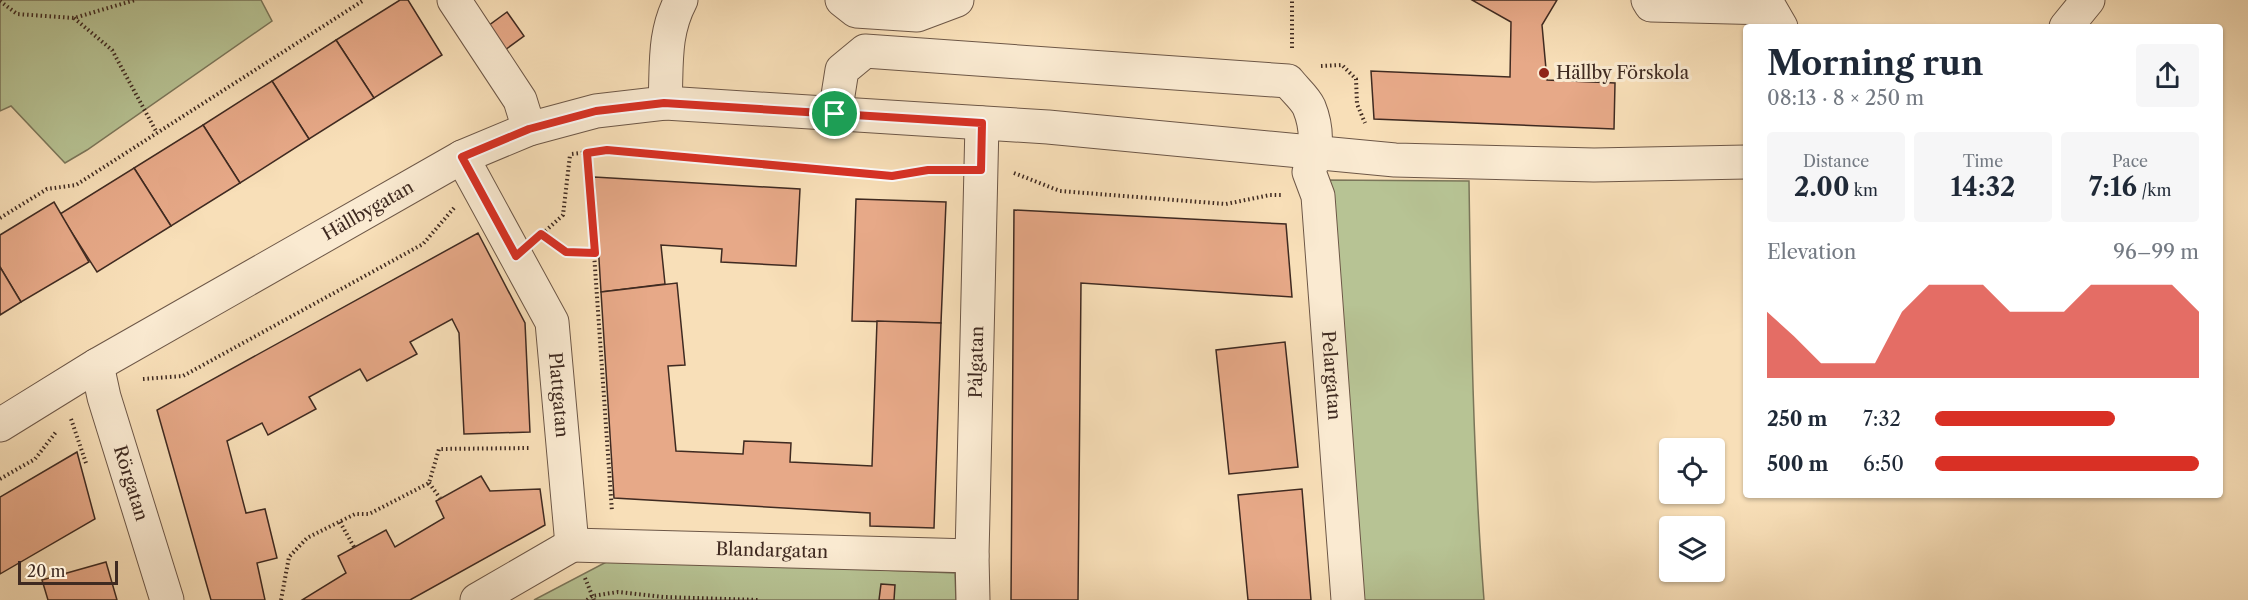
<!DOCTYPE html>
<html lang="en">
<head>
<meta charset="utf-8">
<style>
  :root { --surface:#fff; --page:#f6f6f7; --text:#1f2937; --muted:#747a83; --accent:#d93025 }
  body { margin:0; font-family:"Libre Caslon Text",serif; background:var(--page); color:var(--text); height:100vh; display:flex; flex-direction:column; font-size:22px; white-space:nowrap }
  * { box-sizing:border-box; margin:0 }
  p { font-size:20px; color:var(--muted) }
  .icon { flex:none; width:33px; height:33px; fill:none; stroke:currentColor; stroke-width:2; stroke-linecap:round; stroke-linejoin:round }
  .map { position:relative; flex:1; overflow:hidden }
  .drawer { position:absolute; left:1743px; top:24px; width:480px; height:474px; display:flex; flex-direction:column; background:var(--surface); border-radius:6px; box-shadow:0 2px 4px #0004 }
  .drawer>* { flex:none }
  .fabs { position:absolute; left:1659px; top:438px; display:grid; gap:12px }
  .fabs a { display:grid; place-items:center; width:66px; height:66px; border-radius:6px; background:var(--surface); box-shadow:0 2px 4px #0004; font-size:30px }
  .scale { position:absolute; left:18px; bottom:15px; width:100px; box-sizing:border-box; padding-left:6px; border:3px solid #3f2a21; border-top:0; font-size:16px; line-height:21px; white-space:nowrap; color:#3f2a21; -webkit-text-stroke:4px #faead1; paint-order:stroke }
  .pin { position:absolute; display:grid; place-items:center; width:51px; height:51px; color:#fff; margin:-26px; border:3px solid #fff; border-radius:50%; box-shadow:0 2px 6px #0007 }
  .round { display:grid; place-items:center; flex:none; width:63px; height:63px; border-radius:6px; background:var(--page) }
  .summary { display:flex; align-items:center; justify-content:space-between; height:102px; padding:0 24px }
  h1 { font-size:33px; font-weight:700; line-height:45px }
  .stats { display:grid; grid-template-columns:repeat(3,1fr); gap:9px; height:102px; padding:6px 24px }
  .stats div { display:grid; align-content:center; border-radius:6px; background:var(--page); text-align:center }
  .stats b { font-size:26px; font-weight:700 }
  .stats small { font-size:16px; font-weight:400 }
  .stats p { font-size:16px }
  .chart { height:168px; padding:12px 24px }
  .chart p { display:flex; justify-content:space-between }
  .chart svg { width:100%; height:108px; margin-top:6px; fill:var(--accent); opacity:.7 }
  ul { padding:0 24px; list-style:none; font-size:20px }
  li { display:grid; grid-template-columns:96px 72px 1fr; align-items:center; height:45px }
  li i { height:15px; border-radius:8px; background:var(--accent) }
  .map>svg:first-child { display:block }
</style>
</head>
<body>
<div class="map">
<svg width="2248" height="600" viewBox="0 0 2248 600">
  <rect width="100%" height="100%" fill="#f8dfb8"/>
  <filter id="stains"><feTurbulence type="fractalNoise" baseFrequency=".00333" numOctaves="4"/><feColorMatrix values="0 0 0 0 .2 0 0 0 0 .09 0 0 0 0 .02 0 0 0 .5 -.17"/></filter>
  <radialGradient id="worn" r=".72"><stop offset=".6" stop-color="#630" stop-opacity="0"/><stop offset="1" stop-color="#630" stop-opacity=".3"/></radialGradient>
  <!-- green -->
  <g fill="#b7c394" stroke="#7b765a" stroke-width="1.5">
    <path d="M0,0H261L272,21L87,150L65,163L11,106L0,111Z"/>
    <path d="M1324,180L1469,181C1471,321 1473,461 1484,600H1360Z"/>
    <path d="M612,559L955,573L956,600H534Z"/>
  </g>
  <!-- building -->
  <g fill="#e7a988" stroke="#3f2a21" stroke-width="1.5">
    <path d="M400,0H408L442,55L374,98L336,40Z"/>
    <path d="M1472,0H1557L1542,25L1547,80L1615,83L1614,129L1374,119L1371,71L1510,77L1511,22Z"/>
    <path d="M507,12L524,36L505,50L488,26Z"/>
    <path d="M336,40L374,98L309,139L272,81Z"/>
    <path d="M272,81L309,139L240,183L203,125Z"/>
    <path d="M203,125L240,183L171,226L134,168Z"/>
    <path d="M134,168L171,226L97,272L60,214Z"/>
    <path d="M594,177L800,189L796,266L721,262L722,249L661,245L665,284L601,292Z"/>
    <path d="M856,199L946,202L941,323L852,321Z"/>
    <path d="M54,202L89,262L21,302L0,267V235Z"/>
    <path d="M1014,210L1286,224L1292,297L1081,283L1078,600H1011Z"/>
    <path d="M478,233L525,323L530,432L464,434L459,333L452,319L410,342L417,354L367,381L360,369L309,397L316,409L268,435L262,423L227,441L246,513L265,509L277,558L257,563L265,600H211L157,410Z"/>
    <path d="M0,267L21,302L0,315Z"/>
    <path d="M677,283L685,365L668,366L676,451L743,454L744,441L791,443L790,462L872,466L877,321L941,323L934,528L870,526V513L614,498L601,292Z"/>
    <path d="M1285,342L1298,467L1229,474L1216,350Z"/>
    <path d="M77,452L95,519L0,574V497Z"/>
    <path d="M481,476L490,491L540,489L545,525L410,600H302L346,573L338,556L386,530L395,547L444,518L436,501Z"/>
    <path d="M1302,489L1311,600H1248L1238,495Z"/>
    <path d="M106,562L117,600H48L42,580Z"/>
    <path d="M881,584L895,585L894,600H879Z"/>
  </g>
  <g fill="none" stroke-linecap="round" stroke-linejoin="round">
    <defs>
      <g id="minor">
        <path d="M454,0L520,100L529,129"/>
        <path d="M842,0L856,11L917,15L957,0"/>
        <path d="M1648,0L1651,5L1770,8L1781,27"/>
        <path d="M2066,27L2088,0"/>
        <path d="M665,103L1048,127L1395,160L1594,165L1746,162"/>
        <path id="s1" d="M835,114L842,70L865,51L1288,81C1294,89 1305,98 1309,107C1318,129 1317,151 1309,172L1318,196L1348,600"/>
        <path id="s2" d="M462,157L552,322L572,545"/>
        <path id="s3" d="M97,365L104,397L167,600"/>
        <path id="s4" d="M0,425L97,365L462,157L529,129L596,111L665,103C667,66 663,34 681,0"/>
        <path id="s5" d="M572,545L972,556"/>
        <path d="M477,600L572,545"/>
        <path id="s6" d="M973,600L972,556L982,123"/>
      </g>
    </defs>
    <!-- minor casing -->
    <use href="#minor" stroke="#6d5747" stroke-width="35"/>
    <!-- path -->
    <g stroke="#3f2a21" stroke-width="4" stroke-dasharray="1.5 3" stroke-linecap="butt">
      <path d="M0,1L17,14L74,18L135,0"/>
      <path d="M74,18L112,50L157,133"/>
      <path d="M1292,48V0"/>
      <path d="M1321,66L1342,65L1356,79L1357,104L1365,123"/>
      <path d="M587,153L612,512"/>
      <path d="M572,154L607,150L892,176L928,170H949"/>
      <path d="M1014,173L1060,191L1226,204L1270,195H1283"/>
      <path d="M0,218L47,189L76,185L364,0"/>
      <path d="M542,234L563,215L570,155"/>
      <path d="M546,238L566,252L595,253"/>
      <path d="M143,379L183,376L423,244L454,208"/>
      <path d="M71,419L86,463"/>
      <path d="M0,479L35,459L56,432"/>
      <path d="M429,483L440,498"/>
      <path d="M340,522L354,547"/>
      <path d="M585,578L594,600"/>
      <path d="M281,600L289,557L307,538L355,514H369L429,483L439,449L530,448"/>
      <path d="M587,600L592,596L618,592L664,597L759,600"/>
    </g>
    <!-- minor -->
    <use href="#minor" stroke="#faead1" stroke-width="33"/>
  </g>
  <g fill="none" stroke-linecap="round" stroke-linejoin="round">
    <defs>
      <path id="route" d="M664,103L982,123L981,170H928L892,176L607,150L587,153L595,253L566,252L541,234L516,256L462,157L529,129L596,111Z"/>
    </defs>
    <!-- route casing -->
    <use href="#route" stroke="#fff" stroke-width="12"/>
    <!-- route -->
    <use href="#route" stroke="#d93025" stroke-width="8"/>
  </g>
  <!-- markers -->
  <circle fill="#8f2418" stroke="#faead1" stroke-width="2" cx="1544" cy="73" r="6"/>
  <g text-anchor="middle" stroke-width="6" stroke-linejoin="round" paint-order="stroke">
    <!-- poi labels -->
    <g font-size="18" fill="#3f2a21" stroke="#faead1" text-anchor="start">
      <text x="1556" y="79">Hällby Förskola</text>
    </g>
    <!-- street labels -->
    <g font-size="18" fill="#3f2a21" stroke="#faead1">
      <text dy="6" stroke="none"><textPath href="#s4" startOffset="426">Hällbygatan</textPath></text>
      <text dy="6" stroke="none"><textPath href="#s6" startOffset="238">Pålgatan</textPath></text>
      <text dy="6" stroke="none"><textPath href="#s1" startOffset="804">Pelargatan</textPath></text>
      <text dy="6" stroke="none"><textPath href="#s2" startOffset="261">Plattgatan</textPath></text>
      <text dy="6" stroke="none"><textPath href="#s3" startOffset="123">Rörgatan</textPath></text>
      <text dy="6" stroke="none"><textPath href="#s5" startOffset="200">Blandargatan</textPath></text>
    </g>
  </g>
  <rect width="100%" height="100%" filter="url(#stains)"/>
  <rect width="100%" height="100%" fill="url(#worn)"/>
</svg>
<div class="fabs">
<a><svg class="icon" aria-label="locate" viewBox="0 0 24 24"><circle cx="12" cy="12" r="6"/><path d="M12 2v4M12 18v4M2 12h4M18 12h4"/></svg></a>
<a><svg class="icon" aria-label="layers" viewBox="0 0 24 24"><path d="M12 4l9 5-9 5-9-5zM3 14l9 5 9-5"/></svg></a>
</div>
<div class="scale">20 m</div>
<div class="pin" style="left:835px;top:114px;background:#1e9e55"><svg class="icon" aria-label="arrive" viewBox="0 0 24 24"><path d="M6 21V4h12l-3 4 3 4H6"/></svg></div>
<section class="drawer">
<div class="summary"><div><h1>Morning run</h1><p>08:13 · 8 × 250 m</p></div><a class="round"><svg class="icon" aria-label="share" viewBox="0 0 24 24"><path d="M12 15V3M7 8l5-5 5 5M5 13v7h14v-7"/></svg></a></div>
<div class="stats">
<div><p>Distance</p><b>2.00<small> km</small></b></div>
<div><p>Time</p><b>14:32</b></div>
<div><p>Pace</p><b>7:16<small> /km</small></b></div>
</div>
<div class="chart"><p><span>Elevation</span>96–99 m</p>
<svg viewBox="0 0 160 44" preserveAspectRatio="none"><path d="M0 44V17L10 27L20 38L30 38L40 38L50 17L60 6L70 6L80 6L90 17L100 17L110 17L120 6L130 6L140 6L150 6L160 17V44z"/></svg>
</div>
<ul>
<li><b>250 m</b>7:32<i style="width:68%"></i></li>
<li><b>500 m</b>6:50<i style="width:100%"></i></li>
</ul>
</section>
</div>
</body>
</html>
